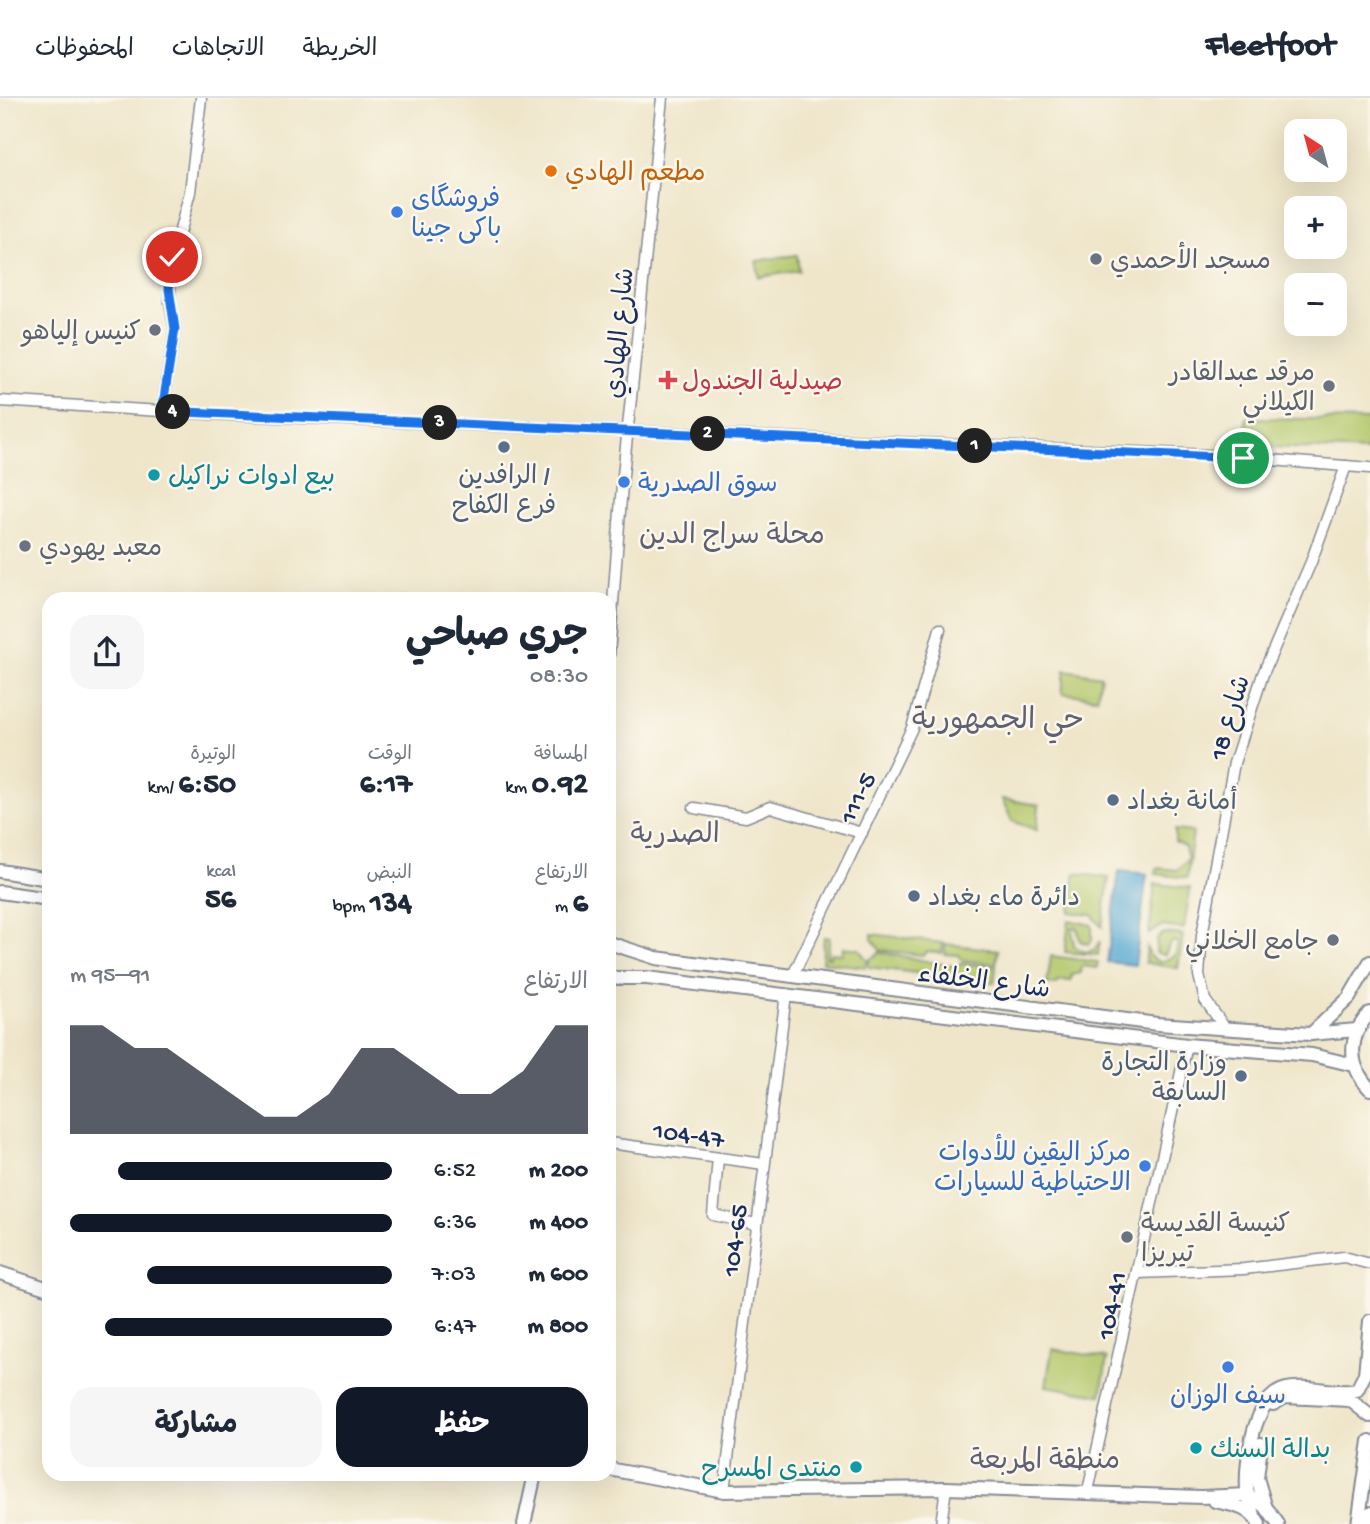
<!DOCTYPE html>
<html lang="ar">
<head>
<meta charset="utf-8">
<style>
  :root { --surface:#fff; --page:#f6f6f7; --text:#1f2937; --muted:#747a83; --line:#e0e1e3; --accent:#111827 }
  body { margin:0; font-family:"Gochi Hand","Playpen Sans Arabic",sans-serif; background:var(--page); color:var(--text); direction:rtl; height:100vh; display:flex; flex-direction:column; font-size:26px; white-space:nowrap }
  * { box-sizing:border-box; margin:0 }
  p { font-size:23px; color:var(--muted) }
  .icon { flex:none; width:38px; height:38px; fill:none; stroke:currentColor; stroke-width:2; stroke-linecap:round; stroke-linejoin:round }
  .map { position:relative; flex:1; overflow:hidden; direction:ltr }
  .side { position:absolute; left:42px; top:494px; width:574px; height:889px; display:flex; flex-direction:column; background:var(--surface); border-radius:21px; box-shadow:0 7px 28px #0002; direction:rtl }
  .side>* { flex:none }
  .needle { width:46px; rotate:324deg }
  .buttons { position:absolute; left:1284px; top:21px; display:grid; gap:14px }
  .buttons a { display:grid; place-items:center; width:63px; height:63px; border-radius:14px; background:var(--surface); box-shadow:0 7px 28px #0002; font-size:35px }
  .pin { position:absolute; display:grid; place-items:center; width:60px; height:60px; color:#fff; margin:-30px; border:4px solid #fff; border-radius:50%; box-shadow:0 2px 7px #0007 }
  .km { position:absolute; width:35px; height:35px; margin:-18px; border-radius:50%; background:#222; color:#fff; font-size:19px; line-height:35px; text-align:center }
  .round { display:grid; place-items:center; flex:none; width:74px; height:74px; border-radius:21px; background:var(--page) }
  .summary { display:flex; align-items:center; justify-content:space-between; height:119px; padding:0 28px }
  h1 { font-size:38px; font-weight:700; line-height:52px }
  .stats { display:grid; grid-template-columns:repeat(3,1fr); gap:10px; height:119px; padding:7px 28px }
  .stats div { display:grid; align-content:center }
  .stats b { font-size:30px; font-weight:700 }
  .stats small { font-size:19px; font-weight:400 }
  .stats p { font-size:19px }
  .chart { height:196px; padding:14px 28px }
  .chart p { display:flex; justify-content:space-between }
  .chart svg { width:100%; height:126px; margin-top:7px; fill:var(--accent); opacity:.7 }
  .button { display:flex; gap:14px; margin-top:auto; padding:14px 28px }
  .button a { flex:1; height:80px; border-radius:21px; background:var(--accent); color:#fff; font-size:28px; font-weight:700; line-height:80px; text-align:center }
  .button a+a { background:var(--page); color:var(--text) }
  ul { padding:0 28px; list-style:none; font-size:23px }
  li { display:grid; grid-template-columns:112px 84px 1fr; align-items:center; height:52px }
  li i { height:18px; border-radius:9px; background:var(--accent) }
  header { display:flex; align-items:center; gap:42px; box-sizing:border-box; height:98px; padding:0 35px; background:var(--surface); border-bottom:2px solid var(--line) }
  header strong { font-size:33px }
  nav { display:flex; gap:38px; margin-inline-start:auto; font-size:24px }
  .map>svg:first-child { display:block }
</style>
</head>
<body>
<header>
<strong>Fleetfoot</strong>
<nav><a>الخريطة</a><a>الاتجاهات</a><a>المحفوظات</a></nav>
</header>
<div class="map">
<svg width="1370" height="1426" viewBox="0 0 1370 1426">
  <rect width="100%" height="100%" fill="#fbf7ec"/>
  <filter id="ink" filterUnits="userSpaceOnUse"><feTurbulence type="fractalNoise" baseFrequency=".0143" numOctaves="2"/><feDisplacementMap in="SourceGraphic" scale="14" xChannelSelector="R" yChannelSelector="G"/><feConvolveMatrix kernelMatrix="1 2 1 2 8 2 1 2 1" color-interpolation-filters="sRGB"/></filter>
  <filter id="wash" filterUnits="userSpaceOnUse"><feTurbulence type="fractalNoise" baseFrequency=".00686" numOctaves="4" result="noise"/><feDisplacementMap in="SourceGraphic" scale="28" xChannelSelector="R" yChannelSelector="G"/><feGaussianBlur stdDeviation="1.57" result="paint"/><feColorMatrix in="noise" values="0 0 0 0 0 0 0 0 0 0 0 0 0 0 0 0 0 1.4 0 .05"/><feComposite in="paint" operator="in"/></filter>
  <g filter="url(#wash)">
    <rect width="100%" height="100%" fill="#efe6ca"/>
    <!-- green -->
    <g fill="#b4c86c" stroke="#687c65" stroke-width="2">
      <path d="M797,157L799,173L758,179L756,163Z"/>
      <path d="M1246,320L1370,322L1367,353L1246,348Z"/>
      <path d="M1065,572L1101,578L1097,600L1062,595Z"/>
      <path d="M1002,701L1039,707L1037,732L1012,723Z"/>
      <path d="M1175,732L1193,734L1187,780L1156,776L1157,770L1177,772L1188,761L1185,749L1175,743Z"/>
      <path d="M1075,775L1109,780L1102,829L1092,817L1070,814Z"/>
      <path d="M1155,786L1190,790L1184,831L1162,828L1149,836Z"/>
      <path d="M1069,822L1092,827V843L1088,846L1080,843L1077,829L1072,830L1074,848L1084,854L1094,852L1100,843L1098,857L1065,854Z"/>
      <path d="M1164,835L1183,837L1178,870L1145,865L1147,850L1151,860L1160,864L1175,858L1178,845L1176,843L1170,845L1165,857L1156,855L1157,840Z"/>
      <path d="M872,836L943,845L942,855L927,853L923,857L880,852L872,841Z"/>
      <path d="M824,839L830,840L827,859H830L831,855L842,856L843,849L859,851L867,862L866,869L822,864Z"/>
      <path d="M945,846L998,852L996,866L962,862L959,857L945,856Z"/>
      <path d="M880,854L957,869L962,865L996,869L994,885L869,869V862Z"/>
      <path d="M1051,858L1098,864L1097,870L1082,868L1081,875L1072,877L1071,883L1061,882L1055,887L1047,886Z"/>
      <path d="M1052,1251L1107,1260L1101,1297L1046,1288Z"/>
    </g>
    <!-- water -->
    <path fill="#58a9d2" stroke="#3a6c98" stroke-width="2" d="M1119,773L1147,776L1135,867L1107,864Z"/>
  </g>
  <g filter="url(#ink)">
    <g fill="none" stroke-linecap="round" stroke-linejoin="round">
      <defs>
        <g id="minor">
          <path d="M0,303L209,316L1209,357L1370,370"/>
          <path d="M162,313L175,231L170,204V170L190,94L201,0"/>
          <path d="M609,557L622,387L662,0"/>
          <path d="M694,710L746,719L770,709L862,735"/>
          <path d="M792,879L912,630L940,531"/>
          <path d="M1225,930L1205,902L1199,877L1202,837L1234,665L1263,576L1311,464L1346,368"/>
          <path d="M609,1045L764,1066"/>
          <path d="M718,1060L713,1117L756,1126"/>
          <path d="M1138,1175L1244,1171L1344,1159L1370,1166"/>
          <path d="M724,1393L786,896"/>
          <path d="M1088,1393L1187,947"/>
          <path d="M941,1426L946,1390"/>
        </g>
        <g id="major">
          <path d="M0,773L49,781"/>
          <path d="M0,794L49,801"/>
          <path d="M609,845L656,860L1157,926L1310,936L1357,932"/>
          <path d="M609,880H647L1187,947L1312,957L1354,967"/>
          <path d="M1370,915C1347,939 1348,968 1370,991"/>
          <path d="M1311,936L1349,900L1370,864"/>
          <path d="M0,1175L49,1191"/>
          <path d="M1273,1306L1285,1299L1350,1302L1370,1318"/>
          <path d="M1261,1346L1257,1380L1265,1407"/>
          <path d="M609,1371L724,1393L946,1390L1201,1399L1248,1397L1265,1408L1278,1426"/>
          <path d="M1215,1403C1233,1407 1250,1409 1259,1426"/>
          <path d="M1254,1417C1252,1409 1247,1400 1247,1391C1245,1363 1254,1298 1286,1291C1310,1286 1334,1297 1357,1292L1365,1276L1370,1223"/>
          <path d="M524,1426L535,1376"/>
          <path d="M1358,1426L1370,1343"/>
          <path d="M1368,1426L1370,1415"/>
        </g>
      </defs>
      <!-- minor casing -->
      <use href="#minor" stroke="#858a94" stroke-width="13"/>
      <!-- major casing -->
      <use href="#major" stroke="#858a94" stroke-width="16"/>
      <!-- minor -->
      <use href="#minor" stroke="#fff" stroke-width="10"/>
      <!-- major -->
      <use href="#major" stroke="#fff" stroke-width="12"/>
    </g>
  </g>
  <g fill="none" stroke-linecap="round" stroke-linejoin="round" filter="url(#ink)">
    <defs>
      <path id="route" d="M172,159L169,191L175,231L162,313L1243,360"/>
    </defs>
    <!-- route casing -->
    <use href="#route" stroke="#fff" stroke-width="14"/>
    <!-- route -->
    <use href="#route" stroke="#1a73e8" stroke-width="9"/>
  </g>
  <!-- markers -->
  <circle fill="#e8710a" stroke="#fbf7ec" stroke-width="2.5" cx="551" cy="73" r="7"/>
  <g fill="#3f7fe0" stroke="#fbf7ec" stroke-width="2.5">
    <circle cx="397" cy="114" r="7"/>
    <circle cx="624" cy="384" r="7"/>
    <circle cx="1145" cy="1068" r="7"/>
    <circle cx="1228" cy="1269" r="7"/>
  </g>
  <g fill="#6b7280" stroke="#fbf7ec" stroke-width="2.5">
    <circle cx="1096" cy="161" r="7"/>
    <circle cx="155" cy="232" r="7"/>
    <circle cx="1329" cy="288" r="7"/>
    <circle cx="25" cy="448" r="7"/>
    <circle cx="1333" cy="842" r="7"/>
    <circle cx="1127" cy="1139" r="7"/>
  </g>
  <path fill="#e0444e" stroke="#fbf7ec" stroke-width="2.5" d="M664.5 271.5h7v7h7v7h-7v7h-7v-7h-7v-7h7z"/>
  <g fill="#5c6f8a" stroke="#fbf7ec" stroke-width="2.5">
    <circle cx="504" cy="349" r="7"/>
    <circle cx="1113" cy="702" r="7"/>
    <circle cx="914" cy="798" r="7"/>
    <circle cx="1241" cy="978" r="7"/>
  </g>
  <g fill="#0f9aa8" stroke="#fbf7ec" stroke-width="2.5">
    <circle cx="154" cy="377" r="7"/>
    <circle cx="1196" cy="1350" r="7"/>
    <circle cx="856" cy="1369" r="7"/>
  </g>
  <g text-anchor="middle" stroke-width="5" stroke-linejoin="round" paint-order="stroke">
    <!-- food labels -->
    <g font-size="26" fill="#c56008" stroke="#fbf7ec" text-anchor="start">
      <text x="565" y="82">مطعم الهادي</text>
    </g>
    <!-- shop labels -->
    <g font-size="26" fill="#366cbe" stroke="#fbf7ec" text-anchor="start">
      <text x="411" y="108">فروشگاى<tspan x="411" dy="30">باكى جينا</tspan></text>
      <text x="638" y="393">سوق الصدرية</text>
      <text x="1131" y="1062" text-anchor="end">مركز اليقين للأدوات<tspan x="1131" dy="30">الاحتياطية للسيارات</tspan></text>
      <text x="1228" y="1305" text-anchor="middle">سيف الوزان</text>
    </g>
    <!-- worship labels -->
    <g font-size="26" fill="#5b616d" stroke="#fbf7ec" text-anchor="start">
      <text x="1110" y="170">مسجد الأحمدي</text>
      <text x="141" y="241" text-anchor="end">كنيس إلياهو</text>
      <text x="1315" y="282" text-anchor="end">مرقد عبدالقادر<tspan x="1315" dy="30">الكيلاني</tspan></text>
      <text x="39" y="457">معبد يهودي</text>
      <text x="1319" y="851" text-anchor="end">جامع الخلاني</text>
      <text x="1141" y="1133">كنيسة القديسة<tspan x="1141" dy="30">تيريزا</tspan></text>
    </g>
    <!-- street labels -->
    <g font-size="26" fill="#1b2f5e" stroke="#fbf7ec">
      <text transform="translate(618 235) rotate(-85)" y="9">شارع الهادي</text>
      <text transform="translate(1228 619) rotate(-73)" y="9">شارع 18</text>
      <text transform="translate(856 699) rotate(-64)" y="9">111-5</text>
      <text transform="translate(984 882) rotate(7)" y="9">شارع الخلفاء</text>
      <text transform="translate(689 1035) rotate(8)" y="9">104-47</text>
      <text transform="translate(733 1142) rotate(-83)" y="9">104-65</text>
      <text transform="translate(1110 1207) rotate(-78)" y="9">104-41</text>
    </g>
    <!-- health labels -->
    <g font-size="26" fill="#be3a42" stroke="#fbf7ec" text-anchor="start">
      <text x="682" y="291">صيدلية الجندول</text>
    </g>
    <!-- service labels -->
    <g font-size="26" fill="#4e5e75" stroke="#fbf7ec" text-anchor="start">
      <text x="504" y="385" text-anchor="middle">الرافدين /<tspan x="504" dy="30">فرع الكفاح</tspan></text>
      <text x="1127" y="711">أمانة بغداد</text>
      <text x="928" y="807">دائرة ماء بغداد</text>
      <text x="1227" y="972" text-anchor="end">وزارة التجارة<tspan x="1227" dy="30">السابقة</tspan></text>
    </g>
    <!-- culture labels -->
    <g font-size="26" fill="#0d838f" stroke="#fbf7ec" text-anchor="start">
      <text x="168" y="386">بيع ادوات نراكيل</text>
      <text x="1210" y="1359">بدالة السنك</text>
      <text x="842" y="1378" text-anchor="end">منتدى المسرح</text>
    </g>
    <!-- neighbourhood labels -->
    <g font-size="28" fill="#606073" stroke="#fbf7ec">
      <text x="732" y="445">محلة سراج الدين</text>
      <text x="675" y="744">الصدرية</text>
      <text x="1045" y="1370">منطقة المربعة</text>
    </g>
    <!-- quarter labels -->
    <g font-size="30" fill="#606073" stroke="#fbf7ec">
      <text x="998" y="630">حي الجمهورية</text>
    </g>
  </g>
</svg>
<div class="buttons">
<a><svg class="needle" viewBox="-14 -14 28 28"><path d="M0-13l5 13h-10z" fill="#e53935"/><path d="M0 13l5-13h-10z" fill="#747a83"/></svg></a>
<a>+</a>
<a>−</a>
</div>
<div class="pin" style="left:1243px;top:360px;background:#1e9e55"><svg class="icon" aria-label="arrive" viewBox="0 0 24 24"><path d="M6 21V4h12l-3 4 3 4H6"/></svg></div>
<div class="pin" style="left:172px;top:159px;background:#d93025"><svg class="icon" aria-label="check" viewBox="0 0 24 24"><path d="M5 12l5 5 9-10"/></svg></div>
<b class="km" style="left:975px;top:348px">1</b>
<b class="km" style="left:708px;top:336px">2</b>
<b class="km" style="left:440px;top:325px">3</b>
<b class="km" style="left:173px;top:314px">4</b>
<section class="side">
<div class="summary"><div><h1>جري صباحي</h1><p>08:30</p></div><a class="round"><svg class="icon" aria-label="share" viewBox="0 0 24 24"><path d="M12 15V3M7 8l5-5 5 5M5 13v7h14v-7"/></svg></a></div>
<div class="stats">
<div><p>المسافة</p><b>0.92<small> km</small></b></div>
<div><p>الوقت</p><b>6:17</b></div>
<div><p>الوتيرة</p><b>6:50<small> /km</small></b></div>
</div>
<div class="stats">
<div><p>الارتفاع</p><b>6<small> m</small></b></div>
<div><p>النبض</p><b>134<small> bpm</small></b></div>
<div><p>kcal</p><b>56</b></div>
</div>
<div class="chart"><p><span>الارتفاع</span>91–95 m</p>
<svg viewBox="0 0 160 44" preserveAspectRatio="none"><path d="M0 44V6L10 6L20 14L30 14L40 22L50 30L60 38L70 38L80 30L90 14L100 14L110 22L120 30L130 30L140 22L150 6L160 6V44z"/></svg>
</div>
<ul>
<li><b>200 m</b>6:52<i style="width:85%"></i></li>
<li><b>400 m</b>6:36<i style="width:100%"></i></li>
<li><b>600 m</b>7:03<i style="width:76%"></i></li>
<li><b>800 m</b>6:47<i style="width:89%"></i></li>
</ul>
<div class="button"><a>حفظ</a><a>مشاركة</a></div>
</section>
</div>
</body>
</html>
